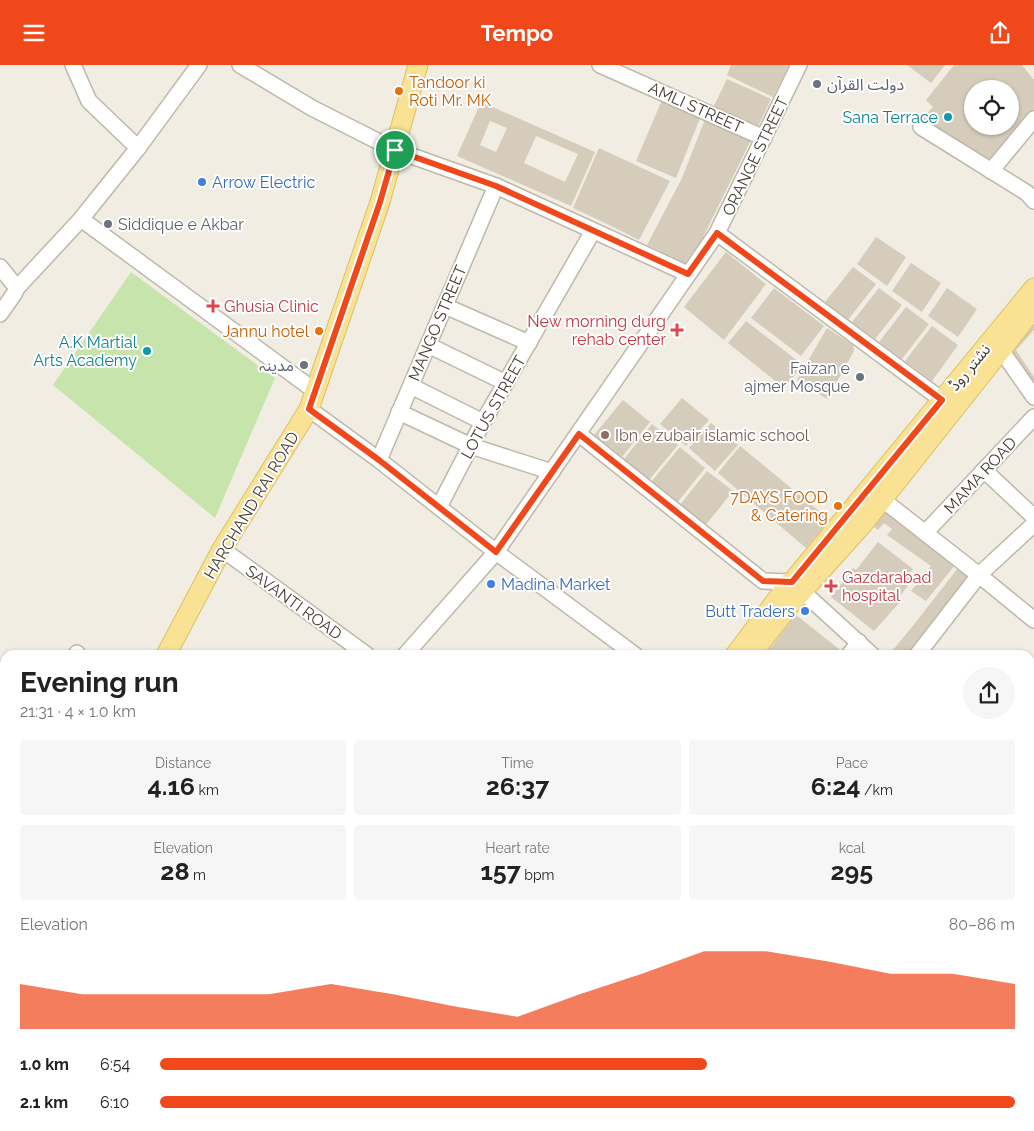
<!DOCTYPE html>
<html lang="en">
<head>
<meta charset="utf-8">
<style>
  :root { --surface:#fff; --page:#f6f6f6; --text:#222; --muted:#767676; --accent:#f0471b }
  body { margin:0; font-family:Raleway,"Noto Sans Arabic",sans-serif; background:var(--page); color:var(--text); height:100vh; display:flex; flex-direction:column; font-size:19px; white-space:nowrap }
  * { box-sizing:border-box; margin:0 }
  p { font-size:16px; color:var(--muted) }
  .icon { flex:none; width:28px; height:28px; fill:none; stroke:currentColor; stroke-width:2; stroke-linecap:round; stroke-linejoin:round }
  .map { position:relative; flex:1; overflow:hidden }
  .details { position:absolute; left:0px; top:585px; width:1035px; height:481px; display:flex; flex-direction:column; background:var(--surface); border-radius:15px 15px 0 0; box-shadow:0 1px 4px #0004 }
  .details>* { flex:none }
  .fabs { position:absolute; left:964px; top:15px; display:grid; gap:10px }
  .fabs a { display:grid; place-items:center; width:55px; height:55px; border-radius:50%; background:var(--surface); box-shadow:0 1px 4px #0004; font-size:25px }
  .pin { position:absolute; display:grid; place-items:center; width:42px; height:42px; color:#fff; margin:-21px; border:2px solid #fff; border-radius:50%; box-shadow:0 1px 5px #0007 }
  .round { display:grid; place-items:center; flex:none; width:52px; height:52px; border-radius:26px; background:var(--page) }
  .headline { display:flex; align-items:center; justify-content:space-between; height:85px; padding:0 20px }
  h1 { font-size:28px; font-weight:700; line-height:38px }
  .figures { display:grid; grid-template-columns:repeat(3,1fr); gap:8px; height:85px; padding:5px 20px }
  .figures div { display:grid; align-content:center; border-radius:5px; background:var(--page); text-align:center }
  .figures b { font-size:25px; font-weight:700 }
  .figures small { font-size:14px; font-weight:400 }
  .figures p { font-size:14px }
  .chart { height:140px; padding:10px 20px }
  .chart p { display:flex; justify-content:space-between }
  .chart svg { width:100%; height:90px; margin-top:5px; fill:var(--accent); opacity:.7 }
  ul { padding:0 20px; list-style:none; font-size:16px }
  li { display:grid; grid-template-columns:80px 60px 1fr; align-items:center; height:38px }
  li i { height:12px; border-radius:6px; background:var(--accent) }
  header { display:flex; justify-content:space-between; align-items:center; height:65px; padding:0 20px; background:var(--accent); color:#fff; font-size:22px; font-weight:700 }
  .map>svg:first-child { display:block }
</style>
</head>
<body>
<header><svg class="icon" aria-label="menu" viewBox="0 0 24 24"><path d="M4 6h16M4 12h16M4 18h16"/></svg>Tempo<svg class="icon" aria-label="share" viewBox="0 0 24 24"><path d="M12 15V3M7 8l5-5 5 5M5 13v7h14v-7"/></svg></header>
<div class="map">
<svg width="1034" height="1066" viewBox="0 0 1034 1066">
  <rect width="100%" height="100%" fill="#f1ede3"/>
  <!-- green -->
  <path fill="#c8e4ad" d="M131,207L275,313L215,453L53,320Z"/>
  <!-- building -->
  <g fill="#d5ccbc" fill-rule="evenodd">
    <path d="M731,0H789L773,32L727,10Z"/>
    <path d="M907,0H945L931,18Z"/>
    <path d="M954,0H1022L1034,15V48L990,100L920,56L933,42L926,35ZM972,24H1010V61H972Z"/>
    <path d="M727,14L771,34L757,64L713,43Z"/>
    <path d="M662,35L701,51L676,113L636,96Z"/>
    <path d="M481,37L595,87L571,141L457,91ZM490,56L507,63L496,87L480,80ZM536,71L578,89L565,117L524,98Z"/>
    <path d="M706,52L752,73L702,174L685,198L647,180L682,113Z"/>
    <path d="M599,83L670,116L639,175L607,159L573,143Z"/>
    <path d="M876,172L906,192L887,221L857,199Z"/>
    <path d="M726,187L766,219L724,275L684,242Z"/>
    <path d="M911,198L941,218L922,247L892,226Z"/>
    <path d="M853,202L876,219L848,255L825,237Z"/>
    <path d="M774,223L824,261L801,291L751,253Z"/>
    <path d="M879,223L902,240L875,274L852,257Z"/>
    <path d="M947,223L977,244L958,272L928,251Z"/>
    <path d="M906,242L929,259L902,294L879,277Z"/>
    <path d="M1034,255V265L1016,285L1034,312V322L1008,285Z"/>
    <path d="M746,256L803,300L784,323L728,278Z"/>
    <path d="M932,261L958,280L932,316L905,296Z"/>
    <path d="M827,263L853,280L854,284L853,288L827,334L797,315Z"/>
    <path d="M682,333L709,355L686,381L660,359Z"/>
    <path d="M623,335L650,357L622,392L594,370Z"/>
    <path d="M711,358L738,380L715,406L689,383Z"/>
    <path d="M652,359L678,380L649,415L624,394Z"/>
    <path d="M740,381L830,455L806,483L718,408Z"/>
    <path d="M680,382L705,403L677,438L651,417Z"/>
    <path d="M707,406L733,426L704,462L679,441Z"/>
    <path d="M882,444L955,500L926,536L911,526L931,501L887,470L892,464L884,458L878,465L871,459Z"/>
    <path d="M878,477L913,504L909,509L914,513L896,536L899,538L874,566L831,532L853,503L856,505Z"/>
    <path d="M958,503L969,511L909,590H900L893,585L916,557Z"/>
    <path d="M796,550L839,584L834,590H765Z"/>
    <path d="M1030,769L1034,773V802L1030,799Z"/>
    <path d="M1034,857V903L1030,899V862Z"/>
    <path d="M1034,949V1001L1030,1005V953Z"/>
    <path d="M1034,1035V1066H1008L1012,1061H1030V1040Z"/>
    <path d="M356,1061H465L461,1066H365L354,1064Z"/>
    <path d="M483,1061H533L530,1066H479Z"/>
    <path d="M569,1061H594L590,1066H571L572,1064Z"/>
    <path d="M608,1061H654L650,1066H604Z"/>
    <path d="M670,1061H709L711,1063L709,1066H667Z"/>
    <path d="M740,1061H776L772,1066H746Z"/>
    <path d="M800,1061H841L838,1066H797Z"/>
    <path d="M869,1061H912L909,1066H865Z"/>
    <path d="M940,1061H959L962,1064L964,1061H983L979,1066H946Z"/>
  </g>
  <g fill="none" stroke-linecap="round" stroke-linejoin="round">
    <defs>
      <g id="minor">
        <path d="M73,0L89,36L138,83"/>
        <path d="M240,0L312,43L395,85L496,121L688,209"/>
        <path d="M600,0L764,73"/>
        <path d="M921,62L1027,128L1034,136"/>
        <path d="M991,106L1034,54"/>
        <path d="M81,154L315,326"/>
        <path d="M717,168L942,335"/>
        <path d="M0,202L17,223"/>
        <path d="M445,241L529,278"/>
        <path d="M0,249L14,229L17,223L81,154L138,83L199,0"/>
        <path d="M428,280L506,318"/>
        <path d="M1001,285L1034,332"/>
        <path d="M411,321L483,357"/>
        <path d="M309,344L379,395L496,487L635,590"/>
        <path d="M399,347L471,381L552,407"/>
        <path d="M579,369L763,516L790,517L803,527L872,590"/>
        <path d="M379,395L496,121"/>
        <path d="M984,405L1034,452"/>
        <path d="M883,435L979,510L1034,555"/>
        <path d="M439,442L483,357L593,166"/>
        <path d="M925,468L1034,352"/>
        <path d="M222,484L367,590"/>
        <path d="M77,588L78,590"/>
        <path d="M405,590L496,487L717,168L799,0"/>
        <path d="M849,590L859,577"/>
        <path d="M917,590L979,510L1034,459"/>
        <path d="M1030,611L1034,607"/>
        <path d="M1030,636L1034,640"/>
        <path d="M1030,673L1034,678"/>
        <path d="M1030,735L1034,731"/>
        <path d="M1030,746L1034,751"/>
        <path d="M0,749L5,746"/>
        <path d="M0,770L5,777"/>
        <path d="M1030,813L1034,816"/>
        <path d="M0,818L5,825"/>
        <path d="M1030,843L1034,838"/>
        <path d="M0,875L5,881"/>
        <path d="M1030,904L1034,908"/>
        <path d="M0,912L5,917"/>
        <path d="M1030,935L1034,931"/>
        <path d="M1030,1021L1034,1016"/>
        <path d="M727,1061L733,1066"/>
        <path d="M926,1061L932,1066"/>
        <path d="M79,1066L83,1061"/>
        <path d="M471,1066L475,1061"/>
        <path d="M537,1066L541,1061"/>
        <path d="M596,1066L600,1061"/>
        <path d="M655,1066L659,1061"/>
        <path d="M786,1066L790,1061"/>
        <path d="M849,1066L852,1061"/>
        <path d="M991,1066L995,1061"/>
      </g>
      <g id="major">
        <path d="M166,590L222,484L309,344L380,137L418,0"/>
        <path d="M735,590L790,517H792L1034,223"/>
        <path d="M751,590L791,539L863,459L1032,246"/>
        <path d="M0,679L5,687"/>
        <path d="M0,702L5,710"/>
        <path d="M0,896L5,890"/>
        <path d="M310,1061L316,1066"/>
        <path d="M332,1066L336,1061"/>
      </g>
    </defs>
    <!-- minor casing -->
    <use href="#minor" stroke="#beb8a9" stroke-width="18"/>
    <!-- major casing -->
    <use href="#major" stroke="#ddc064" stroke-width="21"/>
    <!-- minor -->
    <use href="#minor" stroke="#fff" stroke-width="15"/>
    <!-- major -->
    <use href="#major" stroke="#f9e293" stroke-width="19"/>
  </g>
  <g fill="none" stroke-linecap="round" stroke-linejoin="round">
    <defs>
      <path id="route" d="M395,85L496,121L688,209L717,168L942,335L792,517L763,516L579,369L496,487L379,395L309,344L380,137Z"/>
    </defs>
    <!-- route casing -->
    <use href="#route" stroke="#fff" stroke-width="10"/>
    <!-- route -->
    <use href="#route" stroke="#f0471b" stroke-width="6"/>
  </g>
  <!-- markers -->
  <g fill="#6b7280" stroke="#fff" stroke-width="2">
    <circle cx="817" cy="19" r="5"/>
    <circle cx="108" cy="159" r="5"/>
    <circle cx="304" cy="300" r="5"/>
    <circle cx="860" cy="312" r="5"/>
  </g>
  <g fill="#e8710a" stroke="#fff" stroke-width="2">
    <circle cx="399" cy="26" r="5"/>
    <circle cx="319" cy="266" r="5"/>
    <circle cx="838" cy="441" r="5"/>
  </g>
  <g fill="#0f9aa8" stroke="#fff" stroke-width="2">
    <circle cx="948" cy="52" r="5"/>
    <circle cx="147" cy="286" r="5"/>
  </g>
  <g fill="#3f7fe0" stroke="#fff" stroke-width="2">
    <circle cx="202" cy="117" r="5"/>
    <circle cx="491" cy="519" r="5"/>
    <circle cx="805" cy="546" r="5"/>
  </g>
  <g fill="#e0444e" stroke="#fff" stroke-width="2">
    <path d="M210.5 233.5h5v5h5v5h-5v5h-5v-5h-5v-5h5z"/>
    <path d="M674.5 257.5h5v5h5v5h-5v5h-5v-5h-5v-5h5z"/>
    <path d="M828.5 513.5h5v5h5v5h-5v5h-5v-5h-5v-5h5z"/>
  </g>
  <circle fill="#8d6e63" stroke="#fff" stroke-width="2" cx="605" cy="370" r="5"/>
  <g text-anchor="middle" stroke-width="4" stroke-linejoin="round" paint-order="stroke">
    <!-- food labels -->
    <g font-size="16" fill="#c56008" stroke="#fff" text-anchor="end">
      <text x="409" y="23" text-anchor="start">Tandoor ki<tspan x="409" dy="18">Roti Mr. MK</tspan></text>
      <text x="309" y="272">Jannu hotel</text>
      <text x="828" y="438">7DAYS FOOD<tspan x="828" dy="18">&amp; Catering</tspan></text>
    </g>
    <!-- worship labels -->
    <g font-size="16" fill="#5b616d" stroke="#fff" text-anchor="start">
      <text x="827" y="25">دولت القرآن</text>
      <text x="118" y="165">Siddique e Akbar</text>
      <text x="294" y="306" text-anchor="end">مدینہ</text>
      <text x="850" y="309" text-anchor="end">Faizan e<tspan x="850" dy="18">ajmer Mosque</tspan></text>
    </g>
    <!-- street labels -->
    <g font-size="16" fill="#423d34" stroke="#fff">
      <text transform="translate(696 42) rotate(24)" y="6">AMLI STREET</text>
      <text transform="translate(755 91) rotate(-64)" y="6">ORANGE STREET</text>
      <text transform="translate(437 258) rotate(-67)" y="6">MANGO STREET</text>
      <text transform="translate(969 302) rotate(-50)" y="6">نشتر روڈ</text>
      <text transform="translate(493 342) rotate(-61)" y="6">LOTUS STREET</text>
      <text transform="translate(980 410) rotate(-47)" y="6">MAMA ROAD</text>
      <text transform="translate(251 440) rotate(-59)" y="6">HARCHAND RAI ROAD</text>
      <text transform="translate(294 537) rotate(36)" y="6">SAVANTI ROAD</text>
    </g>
    <!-- culture labels -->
    <g font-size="16" fill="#0d838f" stroke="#fff" text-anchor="end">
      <text x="938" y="58">Sana Terrace</text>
      <text x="137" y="283">A.K Martial<tspan x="137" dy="18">Arts Academy</tspan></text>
    </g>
    <!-- shop labels -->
    <g font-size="16" fill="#366cbe" stroke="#fff" text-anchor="start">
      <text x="212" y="123">Arrow Electric</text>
      <text x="501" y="525">Madina Market</text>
      <text x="795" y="552" text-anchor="end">Butt Traders</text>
    </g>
    <!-- health labels -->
    <g font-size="16" fill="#be3a42" stroke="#fff" text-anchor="start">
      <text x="224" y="247">Ghusia Clinic</text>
      <text x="666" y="262" text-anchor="end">New morning durg<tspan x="666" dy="18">rehab center</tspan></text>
      <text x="842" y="518">Gazdarabad<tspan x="842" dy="18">hospital</tspan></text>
    </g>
    <!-- education labels -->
    <g font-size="16" fill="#785e54" stroke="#fff" text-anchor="start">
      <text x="615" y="376">Ibn e zubair islamic school</text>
    </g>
  </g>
</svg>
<div class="fabs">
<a><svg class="icon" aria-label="locate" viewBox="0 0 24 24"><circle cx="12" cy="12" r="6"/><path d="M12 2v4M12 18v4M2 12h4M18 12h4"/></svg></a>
</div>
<div class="pin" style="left:395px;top:85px;background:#1e9e55"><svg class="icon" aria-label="arrive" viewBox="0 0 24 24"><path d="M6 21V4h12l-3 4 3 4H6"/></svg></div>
<section class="details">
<div class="headline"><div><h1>Evening run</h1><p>21:31 · 4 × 1.0 km</p></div><a class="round"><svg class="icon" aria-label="share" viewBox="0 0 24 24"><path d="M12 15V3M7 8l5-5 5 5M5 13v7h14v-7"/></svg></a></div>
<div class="figures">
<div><p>Distance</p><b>4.16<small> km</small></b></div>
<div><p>Time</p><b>26:37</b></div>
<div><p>Pace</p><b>6:24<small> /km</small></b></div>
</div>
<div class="figures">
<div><p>Elevation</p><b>28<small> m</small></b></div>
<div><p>Heart rate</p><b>157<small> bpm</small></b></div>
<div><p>kcal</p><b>295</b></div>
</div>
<div class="chart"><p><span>Elevation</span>80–86 m</p>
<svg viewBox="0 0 160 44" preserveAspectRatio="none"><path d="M0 44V22L10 27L20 27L30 27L40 27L50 22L60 27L70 33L80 38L90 27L100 17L110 6L120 6L130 11L140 17L150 17L160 22V44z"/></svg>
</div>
<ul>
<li><b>1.0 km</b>6:54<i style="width:64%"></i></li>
<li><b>2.1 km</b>6:10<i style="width:100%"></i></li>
</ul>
</section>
</div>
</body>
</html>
